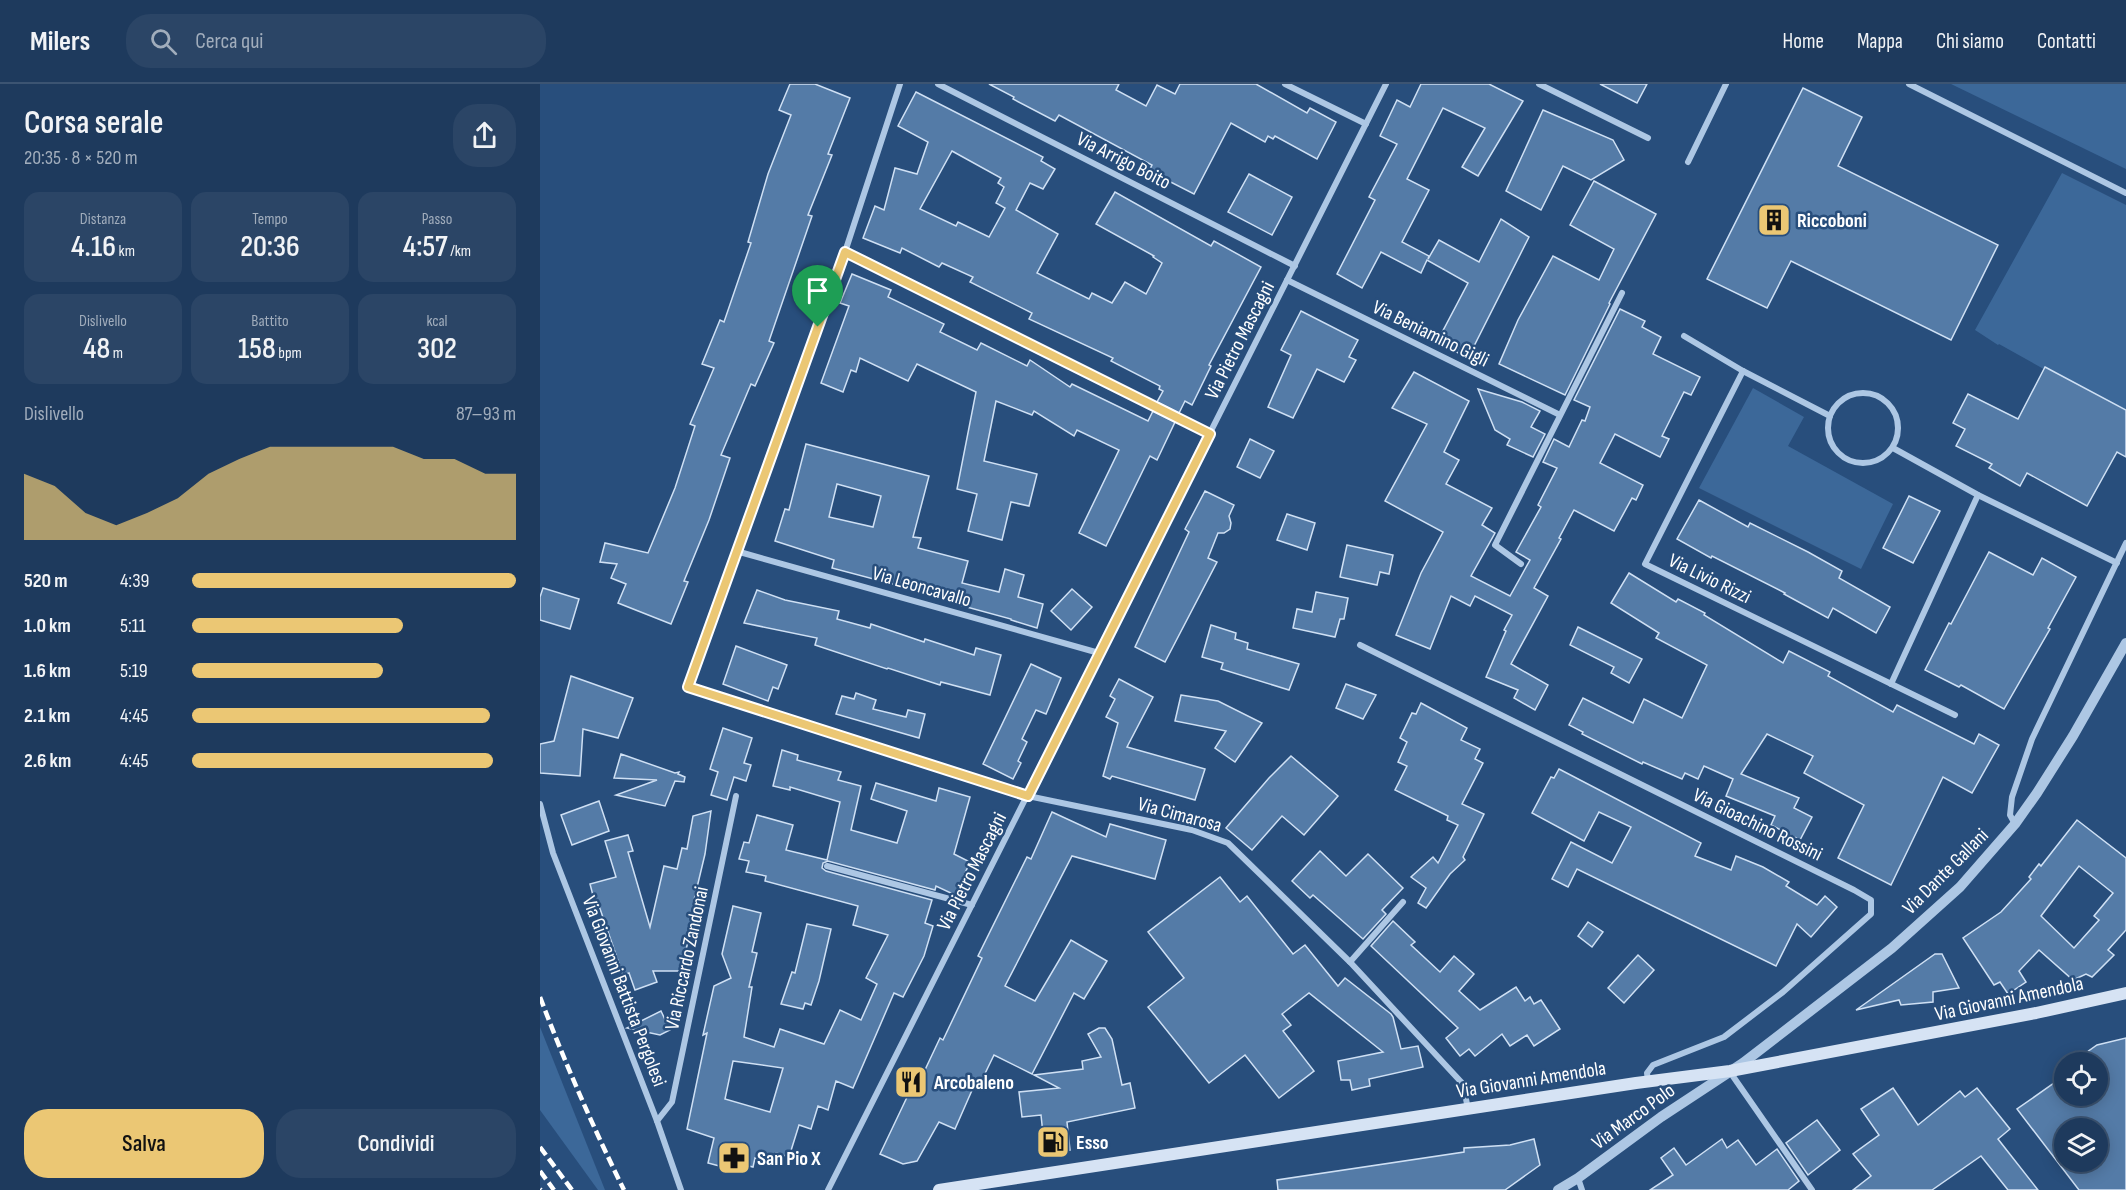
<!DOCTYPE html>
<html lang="it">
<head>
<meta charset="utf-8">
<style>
  :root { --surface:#1e3a5d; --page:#2b4566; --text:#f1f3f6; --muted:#a1adbc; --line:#3c5472; --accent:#ebc774 }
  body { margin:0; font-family:"Sofia Sans Condensed",sans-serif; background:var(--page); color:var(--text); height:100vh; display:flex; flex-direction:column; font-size:22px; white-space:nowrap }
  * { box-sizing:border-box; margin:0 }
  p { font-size:20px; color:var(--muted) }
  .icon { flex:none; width:33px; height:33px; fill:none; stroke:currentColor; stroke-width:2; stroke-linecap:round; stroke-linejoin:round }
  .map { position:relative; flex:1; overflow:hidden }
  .sheet { display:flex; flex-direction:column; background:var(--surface); width:540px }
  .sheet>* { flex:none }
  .buttons { position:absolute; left:1514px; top:968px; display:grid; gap:12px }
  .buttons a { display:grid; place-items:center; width:54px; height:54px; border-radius:50%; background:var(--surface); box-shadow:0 3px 15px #0003,0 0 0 2px var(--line); font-size:30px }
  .pin { position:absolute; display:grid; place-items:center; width:51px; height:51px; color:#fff; margin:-62px -26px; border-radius:50% 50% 50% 0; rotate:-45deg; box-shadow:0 0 6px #0007 }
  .pin .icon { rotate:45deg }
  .round { display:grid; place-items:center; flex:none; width:63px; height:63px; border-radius:24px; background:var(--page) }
  .headline { display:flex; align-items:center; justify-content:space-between; height:102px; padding:0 24px }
  h1 { font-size:33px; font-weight:600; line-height:45px }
  .figures { display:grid; grid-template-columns:repeat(3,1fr); gap:9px; height:102px; padding:6px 24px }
  .figures div { display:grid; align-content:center; border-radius:15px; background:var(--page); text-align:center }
  .figures b { font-size:30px; font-weight:600 }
  .figures small { font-size:16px; font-weight:400 }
  .figures p { font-size:16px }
  .chart { height:168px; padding:12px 24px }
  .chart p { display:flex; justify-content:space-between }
  .chart svg { width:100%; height:108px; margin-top:6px; fill:var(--accent); opacity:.7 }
  .cta { display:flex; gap:12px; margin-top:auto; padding:12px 24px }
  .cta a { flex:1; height:69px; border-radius:24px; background:var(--accent); color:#111; font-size:24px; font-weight:600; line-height:69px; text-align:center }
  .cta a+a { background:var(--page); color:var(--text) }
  ul { padding:0 24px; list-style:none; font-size:20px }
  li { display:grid; grid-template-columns:96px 72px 1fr; align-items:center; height:45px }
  li i { height:15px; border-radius:8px; background:var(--accent) }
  header { display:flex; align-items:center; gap:36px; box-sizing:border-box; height:84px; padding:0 30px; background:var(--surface); border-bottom:2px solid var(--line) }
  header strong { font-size:28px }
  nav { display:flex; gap:33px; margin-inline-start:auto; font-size:21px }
  .search { width:420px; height:54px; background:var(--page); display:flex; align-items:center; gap:15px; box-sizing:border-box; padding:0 21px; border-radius:24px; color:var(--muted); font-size:22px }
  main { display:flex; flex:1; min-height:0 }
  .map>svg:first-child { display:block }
</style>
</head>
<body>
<header>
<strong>Milers</strong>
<div class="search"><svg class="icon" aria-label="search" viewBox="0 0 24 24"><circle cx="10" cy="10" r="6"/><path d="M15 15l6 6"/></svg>Cerca qui</div>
<nav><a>Home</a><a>Mappa</a><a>Chi siamo</a><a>Contatti</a></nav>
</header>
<main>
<section class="sheet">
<div class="headline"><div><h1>Corsa serale</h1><p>20:35 · 8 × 520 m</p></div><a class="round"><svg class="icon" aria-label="share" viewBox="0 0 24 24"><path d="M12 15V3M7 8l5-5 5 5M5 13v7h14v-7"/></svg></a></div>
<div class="figures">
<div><p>Distanza</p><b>4.16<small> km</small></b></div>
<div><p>Tempo</p><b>20:36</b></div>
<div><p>Passo</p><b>4:57<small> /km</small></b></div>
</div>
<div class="figures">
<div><p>Dislivello</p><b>48<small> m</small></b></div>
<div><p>Battito</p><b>158<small> bpm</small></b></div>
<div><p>kcal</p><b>302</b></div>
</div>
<div class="chart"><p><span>Dislivello</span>87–93 m</p>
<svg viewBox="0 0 160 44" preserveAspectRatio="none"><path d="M0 44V17L10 22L20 33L30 38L40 33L50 27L60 17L70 11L80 6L90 6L100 6L110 6L120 6L130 11L140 11L150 17L160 17V44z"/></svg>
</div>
<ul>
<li><b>520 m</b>4:39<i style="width:100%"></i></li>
<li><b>1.0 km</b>5:11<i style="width:65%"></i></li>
<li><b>1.6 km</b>5:19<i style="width:59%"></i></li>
<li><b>2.1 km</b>4:45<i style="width:92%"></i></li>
<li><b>2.6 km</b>4:45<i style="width:93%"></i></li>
</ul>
<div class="cta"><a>Salva</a><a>Condividi</a></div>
</section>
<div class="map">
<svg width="1586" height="1106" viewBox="0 0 1586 1106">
  <rect width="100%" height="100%" fill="#284e7c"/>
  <!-- green -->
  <g fill="#3c6899">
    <path d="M1411,0H1586V85Z"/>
    <path d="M1522,89L1586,121V331L1459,260L1458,261L1435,246Z"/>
    <path d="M1213,304L1264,333L1248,362L1353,420L1321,485L1159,404Z"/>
    <path d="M0,943L65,1106H58L0,1026Z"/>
  </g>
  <!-- building -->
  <g fill="#547ba7" stroke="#cfe0f4" stroke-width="1.5" fill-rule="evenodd">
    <path d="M250,0H275L310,14L288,70L292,71L268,131L272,132L229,257L234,259L215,302L211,300L181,371L190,374L169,436L144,497L148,498L131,540L78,519L86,500L71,494L77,480L60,478L65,459L108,469L135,404L155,342L150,340L174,284L162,280L180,236L184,238L211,159L208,158L228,90L251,31L239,26Z"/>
    <path d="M449,0H579L576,6L606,22L617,1L635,10L640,0H716L767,29L770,24L796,38L777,75L735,52L733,55L728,52L725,58L691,39L654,110L609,87L612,81L519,31L515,37L473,15L474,13Z"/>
    <path d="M881,0H949L983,17L938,92L922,83L945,44L903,24L867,95L889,106L862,158L889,172L888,175L899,156L939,178L961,135L989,153L928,274L897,258L928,199L887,176L881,189L841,168L822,204L797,190L835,116L829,113L857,60L840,52L857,16L870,23Z"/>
    <path d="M1060,0H1107L1097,19Z"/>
    <path d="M1263,4L1322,33L1298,82L1458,161L1411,256L1251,177L1227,224L1167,195Z"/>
    <path d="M376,8L503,73L501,77L515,85L503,105L490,99L476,126L518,150L497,189L549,215L552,209L572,219L585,198L606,210L622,179L613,173L614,172L556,140L575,108L671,162L674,157L721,183L669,281L671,282L652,321L645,317L639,329L617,318L623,307L619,305L620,302L571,277L573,274L489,235L492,229L430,198L433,193L402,179L399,183L362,164L360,169L323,154L335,122L344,126L355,84L377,90L388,58L358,42ZM412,67L461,94L458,99L464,103L456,119L465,124L449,153L418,138L416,142L380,125Z"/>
    <path d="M1003,26L1073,56L1084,76L1051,96L1023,82L1001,126L966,107Z"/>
    <path d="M709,90L752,113L732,151L688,128Z"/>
    <path d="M1054,97L1116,130L1069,219L1070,220L1025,311L959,280L978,236L1013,172L1059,196L1074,165L1030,141Z"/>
    <path d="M312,190L351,206L348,213L404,240L400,248L437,266L441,259L487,282L490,276L530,303L532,300L608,337L613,327L635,338L617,376L610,372L566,462L539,449L579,366L537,346L534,352L494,327L492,331L456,317L444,377L497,390L489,422L471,418L462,456L428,447L437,410L417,405L436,308L377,280L368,297L320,274L316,288L311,286L303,308L281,299L309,222L300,219Z"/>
    <path d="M1080,225L1105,237L1102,243L1121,253L1113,270L1160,293L1151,311L1144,308L1122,352L1129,355L1120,373L1075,350L1060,379L1103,401L1096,416L1092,414L1074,447L1034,426L1019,454L1021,455L994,504L1008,512L971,580L1008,601L995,626L974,614L978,606L946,593L966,547L964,546L972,531L935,512L930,522L911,512L890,565L856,551L881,489L903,448L845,417L887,340L852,324L874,288L929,317L904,368L919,376L906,400L952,424L942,441L955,449L931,492L970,512L990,476L976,468L1001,423L998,421L1017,384L1003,378L1014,355L1029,363L1042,336L1045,337L1050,323L1034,316Z"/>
    <path d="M761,227L818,256L809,273L816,276L804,298L777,285L753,334L728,323L751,271L741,266Z"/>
    <path d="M1505,283L1586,326V373L1577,368L1547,422L1487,389L1480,402L1449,384L1452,380L1416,362L1425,345L1413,339L1428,310L1478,335Z"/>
    <path d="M938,305L982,318L1000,327L991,343L1005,350L993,373L967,361L970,355L955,346Z"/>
    <path d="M710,355L734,367L720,394L697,383Z"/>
    <path d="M266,360L389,392L373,453L381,454L378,464L428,477L422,499L459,508L465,485L484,491L478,513L503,520L497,544L471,536V535L412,519L413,516L292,484L294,476L235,457L245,425L249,426ZM297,400L341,412L333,443L289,433Z"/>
    <path d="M665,407L694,421L689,432L691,439L690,445L684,449H678L668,474L677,478L625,578L595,563L649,448L645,445Z"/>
    <path d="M1369,412L1400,427L1373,479L1343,464Z"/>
    <path d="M1159,416L1208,443L1210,439L1268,468L1302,487L1299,494L1350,523L1336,549L1293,524L1288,534L1244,510L1245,509L1172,472L1171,474L1137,455Z"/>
    <path d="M747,430L775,439L767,466L737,456Z"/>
    <path d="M807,461L853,471L849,490L840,488L837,501L800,493Z"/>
    <path d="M1449,468L1493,491L1502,474L1536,493L1508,544L1510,545L1464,625L1421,601L1419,603L1385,586L1409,539L1411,540Z"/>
    <path d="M1089,489L1136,518L1138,515L1165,529L1164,531L1243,579L1249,567L1290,588L1288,592L1353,628L1357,621L1434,660L1439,650L1459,661L1432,709L1403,693L1351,801L1298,774L1324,721L1264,689L1273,672L1227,650L1201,690L1259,714L1254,724L1272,733L1260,756L1231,741L1235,732L1186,712L1193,695L1164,682L1158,695L1145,689L1142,695L1103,678L1102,680L1042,650L1043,648L1029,641L1043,614L1093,639L1104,615L1142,634L1167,581L1116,554L1119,549L1071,519Z"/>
    <path d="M3,504L39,515L30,545L0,536V513Z"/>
    <path d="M532,505L552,523L531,546L511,527Z"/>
    <path d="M217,506L245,516L299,527L297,535L330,544L331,540L384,558L385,555L434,571L436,564L461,571L450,611L401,598L400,601L348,584L347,585L275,561L277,554L204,539Z"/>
    <path d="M776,508L808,514L804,535H800L795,553L753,544L757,525L772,528Z"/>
    <path d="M671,541L696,549L695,555L708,559L707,565L759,580L749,606L681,585L683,579L662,573Z"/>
    <path d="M1038,543L1102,575L1089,599L1071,589L1074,583L1030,561Z"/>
    <path d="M196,562L247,581L238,605L233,603L228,617L183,600Z"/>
    <path d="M491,580L521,594L506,630L496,626L482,655L487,658L478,677L481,679L473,695L443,680Z"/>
    <path d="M31,592L93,614L78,654L43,645L40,692L0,689V660L14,657Z"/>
    <path d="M579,595L613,613L587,663L665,685L655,716L572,692L570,695L563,692L578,639L566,633L575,615L570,612Z"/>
    <path d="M806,600L836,611L823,635L796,624Z"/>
    <path d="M316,609L336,616L333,625L366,633L368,626L385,630L379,654L296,630L302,612L314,615Z"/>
    <path d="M641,611L678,617L722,639L695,678L675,664L686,647L635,637Z"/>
    <path d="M881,619L927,644L921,656L940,665L935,675L943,679L922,720L944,730L923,773L925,776L910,790L886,824L878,819L886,804L871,793L893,773L898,779L918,741L907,736L908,732L855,706L867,682L858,678L867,658L860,654L872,629L876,630Z"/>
    <path d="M183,644L212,654L204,679L211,681L206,697L194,693L187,716L171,711L178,688L170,685Z"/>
    <path d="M242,666L258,671L257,676L301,688L298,696L321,702L311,746L357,759L367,727L331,715L336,699L396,717L399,704L430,713L414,770L430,778L415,811L396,802L395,806L288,777L283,779L282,784L286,787L392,816L385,839L393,842L384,872L363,913L354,909L313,1004L296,997L288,1026L278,1022L271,1045L259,1041L249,1073L236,1069L233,1079L215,1074L213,1083L189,1077L187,1084L168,1079L174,1054L147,1045L167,949L163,951L174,902L191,894L182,870L193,822L221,829L212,868L217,869L209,903H212L204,953L234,963L240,945L284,960L300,926L321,936L337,900L326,894L348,851L313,841L318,822L225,797L226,792L206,788L209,777L199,775L204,758L209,759L217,731L253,741L246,766L287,776L300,718L250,703V706L233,702ZM193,977L243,984L230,1028L185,1015Z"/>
    <path d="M81,670L135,689L139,688L138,690L145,693L144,698L135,697L125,722L76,711L117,696L74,694Z"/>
    <path d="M751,672L798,712L764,751L742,732L712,766L686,744L729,694Z"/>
    <path d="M1019,685L1161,759L1155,772L1191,786L1196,772L1223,783L1249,798L1246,802L1277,821L1285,812L1297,823L1271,853L1257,840L1236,882L1037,785L1028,803L1012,795L1031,758L1072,779L1091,743L1059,728L1044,757L992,729L1011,693L1014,694Z"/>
    <path d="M59,717L69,747L32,761L21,731Z"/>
    <path d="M171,727L165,770L154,816H156L142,887H113L117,898L95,906L89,889L83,891L58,819H55L50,800L76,793L65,757L88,751L93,767L88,768L110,843L124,782L137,785L142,764L147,765L153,732Z"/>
    <path d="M512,728L566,753L570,740L626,756L615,795L532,772L465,902L495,917L531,856L567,877L544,915L534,909L492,990L454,971L437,1006L433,1004L415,1045L399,1038L377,1077L363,1080L340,1070L379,988L383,990L400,954L403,956L442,874L438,872L487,773L491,775Z"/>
    <path d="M1537,736L1586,774V846L1568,866L1574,871L1552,893L1546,890L1533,896L1499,866L1479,887L1486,898L1468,910L1460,898L1454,901L1423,854L1461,828L1491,795L1489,793L1499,780L1501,782ZM1539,782L1573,809L1554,832L1559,836L1534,864L1501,832Z"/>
    <path d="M780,767L806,792L828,770L863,804L842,826L846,830L823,855L773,811L770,814L752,797Z"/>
    <path d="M680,793L700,818L707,812L753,870L765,861L798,902L805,894L851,930L853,933L861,965L878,962L883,983L829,995L830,1002L812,1006L810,996H801L798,977L843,968L769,909L742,930L751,941L743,947L774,987L739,1014L705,971L669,999L608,923L644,894L608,848Z"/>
    <path d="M853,837L875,858L871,861L900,888L914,872L934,890L919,907L940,926L976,903L985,917L990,913L994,920L1001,916L1020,945L994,962L987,951L970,962L962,950L935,972L929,965L920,972L906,954L918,944L831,862Z"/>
    <path d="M1048,838L1063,848L1052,863L1038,852Z"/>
    <path d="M267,840L291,845L279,897L271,921L265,919L263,925L241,920L252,888L255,889Z"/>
    <path d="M1395,870H1402L1419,904L1393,908V918L1361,921L1359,916L1316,926Z"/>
    <path d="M1098,871L1114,886L1084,919L1068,904Z"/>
    <path d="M121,927L130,946L120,951L87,944Z"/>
    <path d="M559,944H565L572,955L582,1001L590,999L595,1024L527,1038L530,1066L505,1069L501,1031L482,1033L479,1008L519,1004L494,991L543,985L542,977L561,973L548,950Z"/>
    <path d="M1586,954V1106H1539L1477,1025L1524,992V1011H1557V978H1533L1557,961ZM1524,1044H1557V1077H1524Z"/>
    <path d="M1353,1004L1378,1041L1420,1007L1425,1013L1437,1004L1470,1045L1458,1055L1498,1106H1468L1441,1072L1392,1106H1313L1331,1092L1313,1070L1339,1051L1321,1025Z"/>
    <path d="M1277,1036L1300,1066L1268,1091L1246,1059Z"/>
    <path d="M994,1055L1000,1081L965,1106H738L737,1096L924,1068V1064L970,1061Z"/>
    <path d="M1182,1055L1187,1064L1198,1056L1216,1081L1237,1065L1259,1097L1248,1106H1110L1133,1091L1121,1074L1134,1064L1146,1081Z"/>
  </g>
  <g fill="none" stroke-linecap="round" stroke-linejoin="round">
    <!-- minor -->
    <g stroke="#adc7e4" stroke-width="6">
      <path d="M360,0L305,168L149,603L488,712L652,746L688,759L810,878L923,1000L928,1025"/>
      <path d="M398,0L755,182"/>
      <path d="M745,0L826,40"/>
      <path d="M999,0L1108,54"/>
      <path d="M1369,0L1586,109"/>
      <path d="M1148,78L1186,0"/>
      <path d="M305,168L670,350"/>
      <path d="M747,196L1020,331"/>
      <path d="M1144,252L1203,287L1290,332"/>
      <path d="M1203,287L1105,480L1415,631"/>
      <circle cx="1323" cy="344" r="35"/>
      <path d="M1353,364L1438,411L1577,479"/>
      <path d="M196,467L559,569"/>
      <path d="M981,480L955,461L1082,209"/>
      <path d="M820,561L1314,806L1331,816V830L1243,908L1184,953L1113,981L1107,989L1108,997"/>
      <path d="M1351,600L1438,411"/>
      <path d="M0,720L13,769L117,1037L141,1106"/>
      <path d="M1475,740L1470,731L1472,713L1492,655L1586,459"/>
      <path d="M287,782L432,821"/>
      <path d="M810,878L863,818"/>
      <path d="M1190,988L1272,1106"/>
      <path d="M117,1037L132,1018L196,712"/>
      <path d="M1038,1094L1042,1106"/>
      <path d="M288,1106L846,0"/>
    </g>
    <!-- tertiary -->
    <path stroke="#adc7e4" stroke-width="10" d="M1018,1106L1038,1094L1121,1033L1203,979L1352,864L1420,803L1475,740L1497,709L1533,652L1586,559"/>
    <!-- secondary -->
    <path stroke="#d6e3f4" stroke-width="12" d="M399,1106L1096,999L1190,987L1496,929L1586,909"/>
    <!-- rail -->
    <g stroke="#fff" stroke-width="4.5" stroke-dasharray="10 4.5" stroke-linecap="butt">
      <path d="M0,913C25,979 53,1043 84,1106"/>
      <path d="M0,1063L32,1106"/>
      <path d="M0,1087L14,1106"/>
      <path d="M0,1105L1,1106"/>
    </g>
  </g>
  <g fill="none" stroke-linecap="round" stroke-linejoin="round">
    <defs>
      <path id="route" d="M305,168L670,350L488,712L148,603Z"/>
    </defs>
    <!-- route casing -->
    <use href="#route" stroke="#fff" stroke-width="12"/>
    <!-- route -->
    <use href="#route" stroke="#ebc774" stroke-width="8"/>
  </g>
  <!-- icons -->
  <defs>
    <symbol id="building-square" viewBox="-11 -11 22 22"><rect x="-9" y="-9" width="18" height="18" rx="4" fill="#ebc774" stroke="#284e7c"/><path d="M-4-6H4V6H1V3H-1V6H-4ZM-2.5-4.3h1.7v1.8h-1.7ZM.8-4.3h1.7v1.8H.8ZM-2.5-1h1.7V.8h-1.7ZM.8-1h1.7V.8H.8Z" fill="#111"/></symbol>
    <symbol id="restaurant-square" viewBox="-11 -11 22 22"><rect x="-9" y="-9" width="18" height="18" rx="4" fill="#ebc774" stroke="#284e7c"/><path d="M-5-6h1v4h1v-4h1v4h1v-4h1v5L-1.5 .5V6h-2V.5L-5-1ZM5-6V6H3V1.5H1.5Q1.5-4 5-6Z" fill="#111"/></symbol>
    <symbol id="fuel-square" viewBox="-11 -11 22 22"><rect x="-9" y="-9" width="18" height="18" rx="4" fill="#ebc774" stroke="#284e7c"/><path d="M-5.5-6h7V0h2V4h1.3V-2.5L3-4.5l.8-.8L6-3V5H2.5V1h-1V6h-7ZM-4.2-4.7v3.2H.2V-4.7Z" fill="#111"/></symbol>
    <symbol id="pharmacy-square" viewBox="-11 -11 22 22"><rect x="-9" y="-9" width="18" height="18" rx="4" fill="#ebc774" stroke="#284e7c"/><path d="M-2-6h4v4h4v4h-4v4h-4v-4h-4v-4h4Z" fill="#111"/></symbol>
  </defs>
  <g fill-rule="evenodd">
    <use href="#building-square" x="1215" y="117" width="38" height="38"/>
    <use href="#restaurant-square" x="352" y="979" width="38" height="38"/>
    <use href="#fuel-square" x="494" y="1039" width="38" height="38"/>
    <use href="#pharmacy-square" x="175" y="1055" width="38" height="38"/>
  </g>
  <g text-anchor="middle" stroke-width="5" stroke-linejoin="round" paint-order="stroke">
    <!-- street labels -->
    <g font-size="20" fill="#fff" stroke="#284e7c">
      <text transform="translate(584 76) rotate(27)" y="7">Via Arrigo Boito</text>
      <text transform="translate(891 249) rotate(26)" y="7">Via Beniamino Gigli</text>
      <text transform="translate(699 256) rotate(-63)" y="7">Via Pietro Mascagni</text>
      <text transform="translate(1170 494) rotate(26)" y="7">Via Livio Rizzi</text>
      <text transform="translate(382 502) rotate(16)" y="7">Via Leoncavallo</text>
      <text transform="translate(640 730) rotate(15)" y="7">Via Cimarosa</text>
      <text transform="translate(1218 740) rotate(26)" y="7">Via Gioachino Rossini</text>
      <text transform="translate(431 787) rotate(-63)" y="7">Via Pietro Mascagni</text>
      <text transform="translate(1405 787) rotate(-45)" y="7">Via Dante Gallani</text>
      <text transform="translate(146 874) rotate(-78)" y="7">Via Riccardo Zandonai</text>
      <text transform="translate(85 907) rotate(69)" y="7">Via Giovanni Battista Pergolesi</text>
      <text transform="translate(1469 914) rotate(-12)" y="7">Via Giovanni Amendola</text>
      <text transform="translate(991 995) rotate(-9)" y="7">Via Giovanni Amendola</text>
      <text transform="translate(1093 1032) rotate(-36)" y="7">Via Marco Polo</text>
    </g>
    <!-- poi labels -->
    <g font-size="20" font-weight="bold" fill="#fff" stroke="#284e7c" text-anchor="start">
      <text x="1257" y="143">Riccoboni</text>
      <text x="394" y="1005">Arcobaleno</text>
      <text x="536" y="1065">Esso</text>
      <text x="217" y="1081">San Pio X</text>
    </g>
  </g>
</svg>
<div class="buttons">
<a><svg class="icon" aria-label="locate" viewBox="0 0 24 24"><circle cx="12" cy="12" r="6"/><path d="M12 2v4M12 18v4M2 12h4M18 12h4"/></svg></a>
<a><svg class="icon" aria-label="layers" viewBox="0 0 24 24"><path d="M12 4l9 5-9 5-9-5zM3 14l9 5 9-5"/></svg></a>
</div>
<div class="pin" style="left:278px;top:243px;background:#1e9e55"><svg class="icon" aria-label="arrive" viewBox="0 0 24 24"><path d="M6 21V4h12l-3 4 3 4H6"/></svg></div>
</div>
</main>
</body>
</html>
